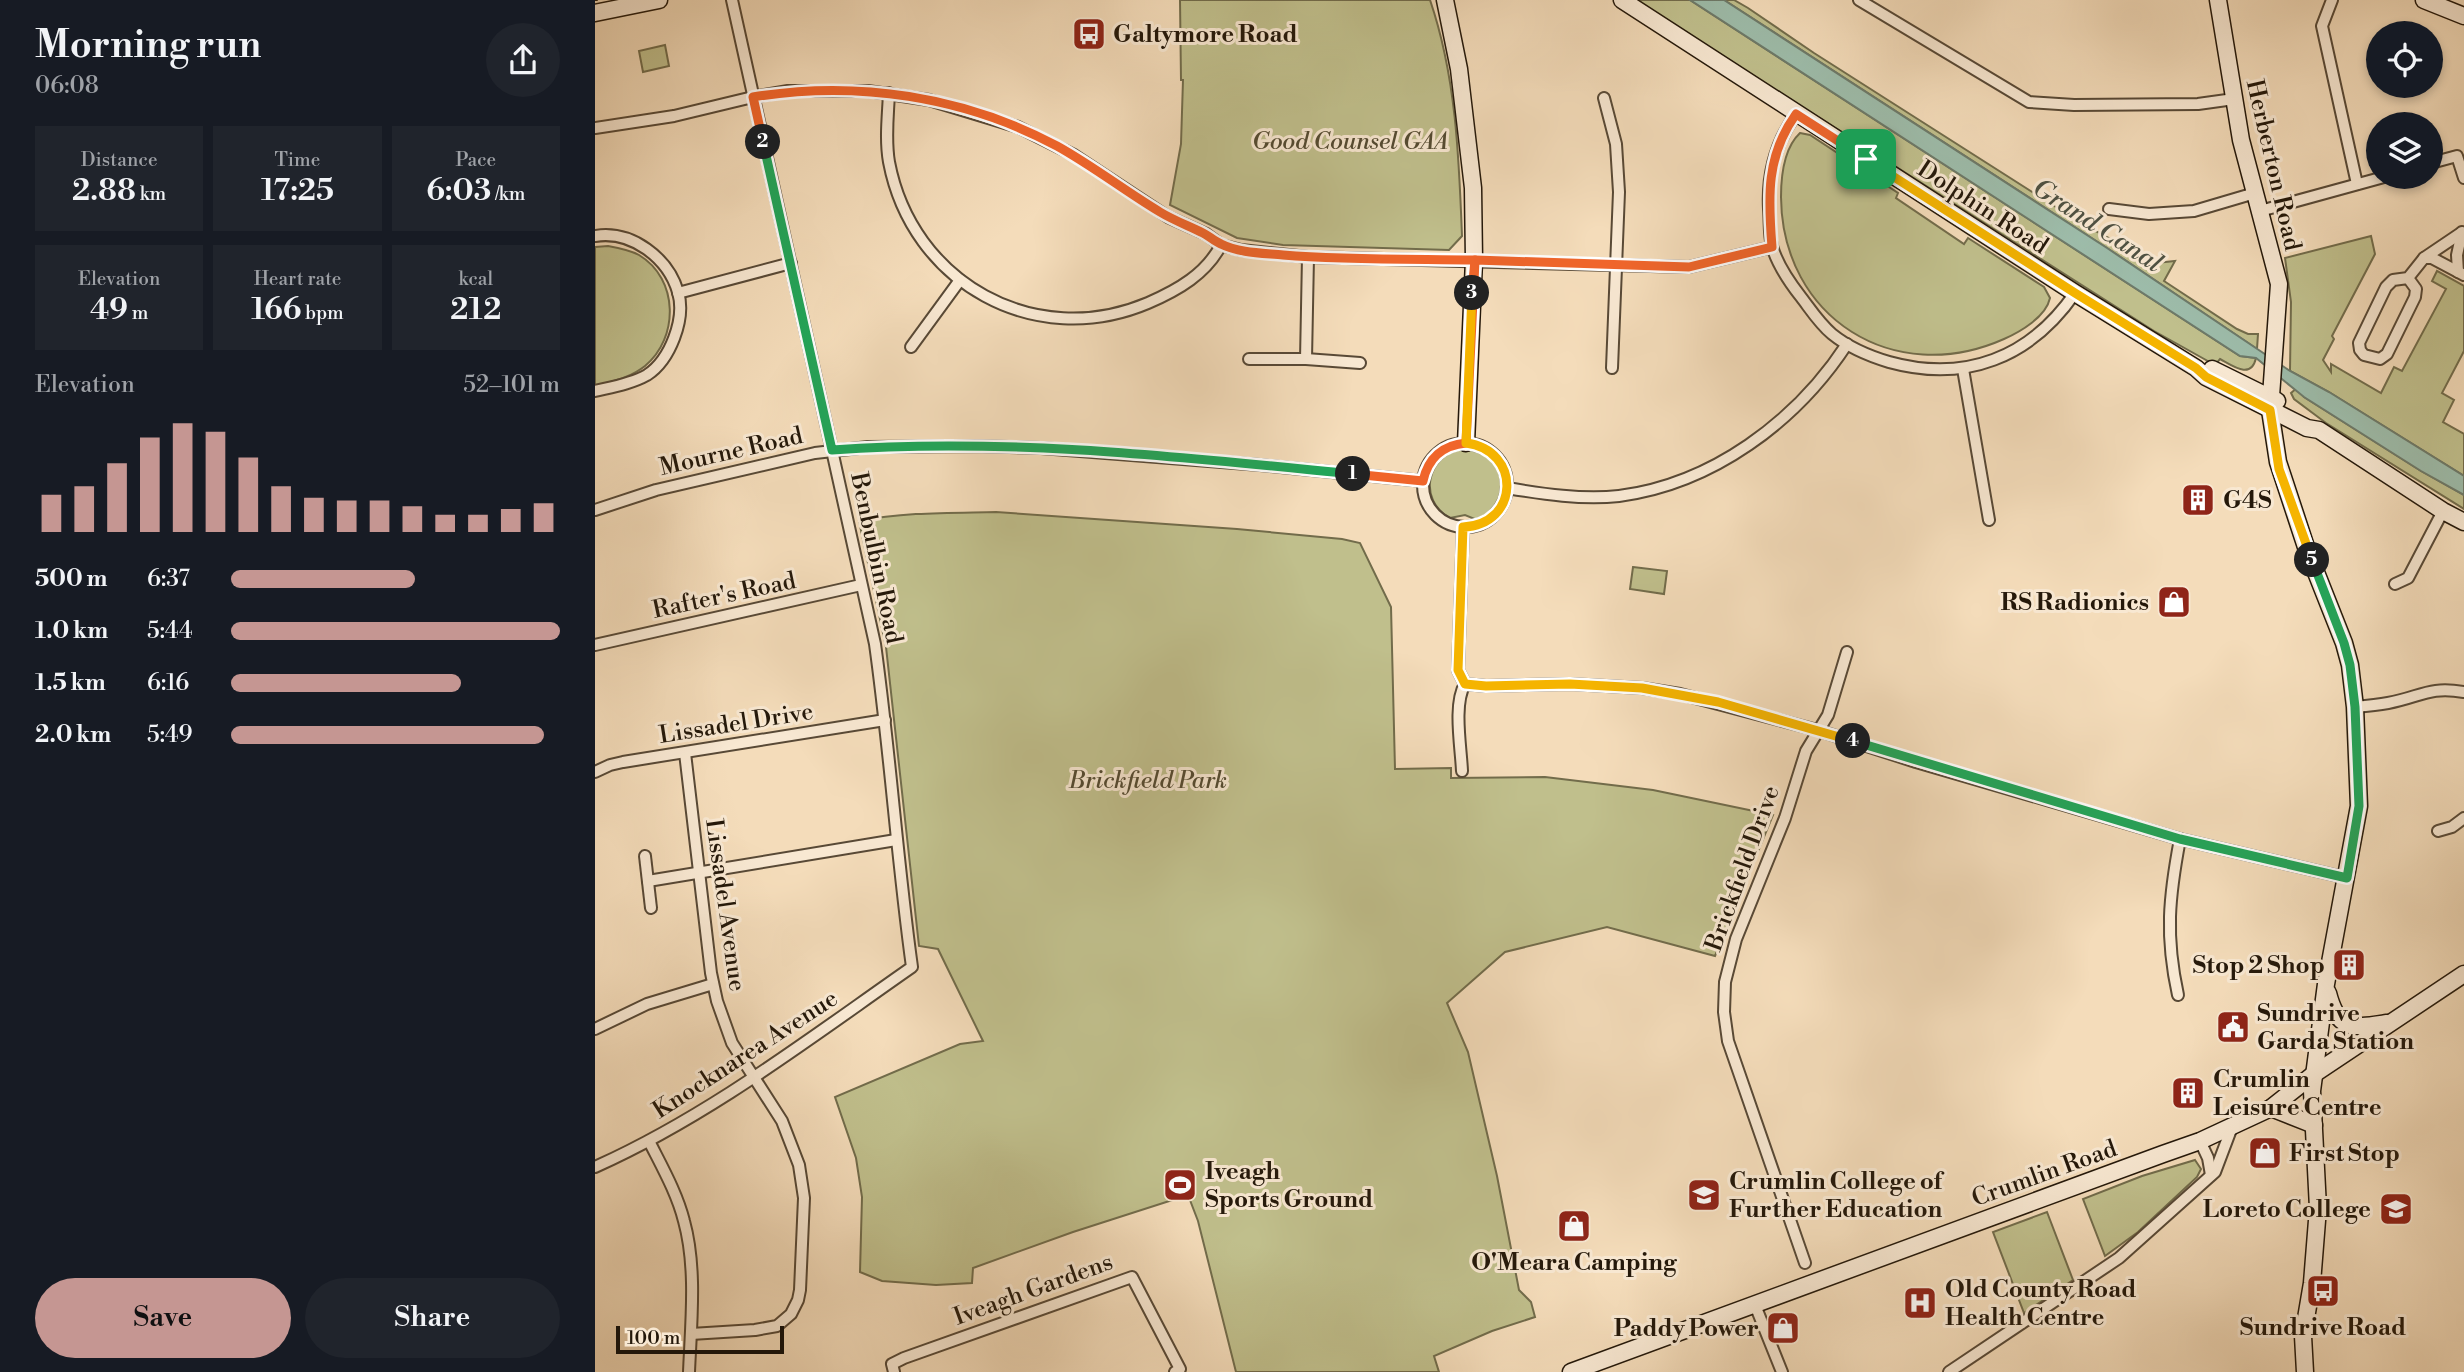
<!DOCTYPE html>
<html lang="en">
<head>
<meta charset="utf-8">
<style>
  :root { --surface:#171b24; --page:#20242c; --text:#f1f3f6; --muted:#9ea1a6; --accent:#c59692 }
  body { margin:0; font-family:"Libre Bodoni",serif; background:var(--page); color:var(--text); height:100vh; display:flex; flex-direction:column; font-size:26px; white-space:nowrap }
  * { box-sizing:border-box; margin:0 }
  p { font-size:23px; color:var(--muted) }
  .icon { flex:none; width:38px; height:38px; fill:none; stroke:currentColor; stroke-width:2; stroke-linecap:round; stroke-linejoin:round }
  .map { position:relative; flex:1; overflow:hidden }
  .panel { display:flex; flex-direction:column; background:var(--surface); width:595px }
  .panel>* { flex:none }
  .controls { position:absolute; left:1771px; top:21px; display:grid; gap:14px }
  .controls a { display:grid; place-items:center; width:77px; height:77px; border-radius:50%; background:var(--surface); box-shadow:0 4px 10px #0003; font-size:35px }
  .scale { position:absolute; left:21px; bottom:18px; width:168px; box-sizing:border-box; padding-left:7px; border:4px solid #24180a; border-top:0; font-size:19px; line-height:24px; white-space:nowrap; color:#24180a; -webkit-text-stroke:5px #f8e8d2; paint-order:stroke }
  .pin { position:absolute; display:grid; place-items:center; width:60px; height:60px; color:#fff; margin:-30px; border-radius:14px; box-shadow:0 4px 10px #0006 }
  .km { position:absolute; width:35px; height:35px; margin:-18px; border-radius:50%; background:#222; color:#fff; font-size:19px; line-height:35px; text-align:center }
  .round { display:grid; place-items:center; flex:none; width:74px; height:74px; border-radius:37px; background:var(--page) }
  .overview { display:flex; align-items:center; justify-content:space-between; height:119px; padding:0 35px }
  h1 { font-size:38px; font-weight:600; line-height:52px }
  .figures { display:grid; grid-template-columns:repeat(3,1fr); gap:10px; height:119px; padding:7px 35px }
  .figures div { display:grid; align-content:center; border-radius:0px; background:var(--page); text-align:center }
  .figures b { font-size:30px; font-weight:600 }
  .figures small { font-size:19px; font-weight:400 }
  .figures p { font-size:19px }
  .chart { height:196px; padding:14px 35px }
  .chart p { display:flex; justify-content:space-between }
  .chart svg { width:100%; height:126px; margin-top:7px; stroke:var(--accent); stroke-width:6 }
  .cta { display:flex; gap:14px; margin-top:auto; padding:14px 35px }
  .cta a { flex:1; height:80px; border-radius:42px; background:var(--accent); color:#111; font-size:28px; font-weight:600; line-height:80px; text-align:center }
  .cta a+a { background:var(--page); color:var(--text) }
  ul { padding:0 35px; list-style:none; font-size:23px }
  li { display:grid; grid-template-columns:112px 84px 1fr; align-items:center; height:52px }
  li i { height:18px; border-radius:9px; background:var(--accent) }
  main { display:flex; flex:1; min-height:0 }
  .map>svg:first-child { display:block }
</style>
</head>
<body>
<main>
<section class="panel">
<div class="overview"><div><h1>Morning run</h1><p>06:08</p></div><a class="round"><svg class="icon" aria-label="share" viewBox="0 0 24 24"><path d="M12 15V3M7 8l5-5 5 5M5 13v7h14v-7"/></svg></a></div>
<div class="figures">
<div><p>Distance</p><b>2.88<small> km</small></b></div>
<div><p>Time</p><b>17:25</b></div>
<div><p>Pace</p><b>6:03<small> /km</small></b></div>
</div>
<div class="figures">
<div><p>Elevation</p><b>49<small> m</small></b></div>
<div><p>Heart rate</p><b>166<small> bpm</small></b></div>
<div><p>kcal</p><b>212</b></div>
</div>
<div class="chart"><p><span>Elevation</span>52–101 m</p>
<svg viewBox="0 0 160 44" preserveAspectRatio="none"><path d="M5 44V31M15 44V28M25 44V20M35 44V11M45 44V6M55 44V9M65 44V18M75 44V28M85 44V32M95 44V33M105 44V33M115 44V35M125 44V38M135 44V38M145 44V36M155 44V34"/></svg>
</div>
<ul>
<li><b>500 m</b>6:37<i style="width:56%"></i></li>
<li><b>1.0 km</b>5:44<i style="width:100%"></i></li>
<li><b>1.5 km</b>6:16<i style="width:70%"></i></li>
<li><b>2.0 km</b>5:49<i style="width:95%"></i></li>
</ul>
<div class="cta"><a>Save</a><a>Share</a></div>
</section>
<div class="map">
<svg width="1869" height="1372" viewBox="0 0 1869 1372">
  <rect width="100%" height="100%" fill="#f4dcba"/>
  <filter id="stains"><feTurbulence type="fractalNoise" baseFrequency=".00286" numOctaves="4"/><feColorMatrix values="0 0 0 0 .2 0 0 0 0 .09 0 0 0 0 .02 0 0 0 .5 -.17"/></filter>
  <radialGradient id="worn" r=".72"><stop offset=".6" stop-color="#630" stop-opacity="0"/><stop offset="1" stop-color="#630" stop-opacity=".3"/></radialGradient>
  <!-- green -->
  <g fill="#c0bf8c" stroke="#726c4b" stroke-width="2">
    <path d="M585,0H835C861,76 864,157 867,236L854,250L688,245L642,238L575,205L586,144L588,80H586Z"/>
    <path d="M1039,0H1095L1645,356L1661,358C1656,380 1638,366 1625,359L1620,365L1559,331Z"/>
    <path d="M1129,0H1139L1153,8L1219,53L1489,225L1561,263L1580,261L1569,281L1642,329L1653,334H1663L1662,349L1512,248Z"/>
    <path d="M70,45L74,66L48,72L44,51Z"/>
    <path d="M1205,133L1215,135L1303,193L1301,198L1369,244L1373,238L1449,287L1455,298C1451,317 1425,332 1409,339C1299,388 1187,318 1186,197C1186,175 1189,148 1205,133Z"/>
    <path d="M1776,236L1780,254L1737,336L1739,339L1728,360L1736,372V364L1786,393L1799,367L1807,371L1851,289L1837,281L1842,271L1869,286V351L1847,393L1859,400L1848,422L1869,434V476L1734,392L1695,371L1696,302L1690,258Z"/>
    <path d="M13,246C24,248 35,250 44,255C84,279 84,338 50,366C35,378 18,381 0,386V247Z"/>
    <path d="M1702,388L1709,397L1826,471L1869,495V509L1731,423L1699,399L1696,393Z"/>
    <path d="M867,449C913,452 924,502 882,520L870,515L855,518C822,500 832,455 867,449Z"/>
    <path d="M401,512L642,529L747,539L765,543L796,607L800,769L856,768V778L950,777L1058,790L1178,815L1120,956L1012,927L910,952L852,1003L873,1052L902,1176L924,1290L936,1302L940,1317L897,1331L839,1356L844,1372H641L603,1221L593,1195L478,1232L378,1268L377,1283L341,1285L287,1281L265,1272L267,1197L261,1158L240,1097L365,1044L388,1041L343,949L324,946L291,647L264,521C309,512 356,513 401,512Z"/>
    <path d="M1038,567L1072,571L1069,594L1035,589Z"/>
    <path d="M1600,1160L1606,1169L1602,1177L1543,1232L1510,1256L1488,1199L1547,1176Z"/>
    <path d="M1452,1212L1478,1280L1429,1313L1398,1232Z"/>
  </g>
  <!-- water -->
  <path fill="#9dbcaa" stroke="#6d7a6a" stroke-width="2" d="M1095,0H1129L1512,248L1695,371L1734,392L1869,476V495L1826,471L1709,397L1661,358L1645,356Z"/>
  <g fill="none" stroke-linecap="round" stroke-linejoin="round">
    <defs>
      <g id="street">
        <path d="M1264,0L1434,102L1479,105L1603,104L1639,99"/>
        <path d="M1737,0L1727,26L1762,184"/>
        <path d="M294,93C293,116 290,139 294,162C317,283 440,351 553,303C583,290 611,274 626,245"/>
        <path d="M1009,98L1021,144L1024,192L1017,368"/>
        <path d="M1201,114C1181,142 1172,174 1174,209C1175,221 1174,235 1177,246C1182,264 1195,283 1206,297C1216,310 1224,323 1237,334C1253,347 1274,356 1294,362C1370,383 1435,358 1480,293"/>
        <path d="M0,128L79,116L158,97L193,91H273L334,100L423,127L479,155L573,217L611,234L626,245L646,250L713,257L1094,267L1177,247"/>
        <path d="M1836,163L1862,156L1869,178"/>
        <path d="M1514,209L1554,214L1599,211L1660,193"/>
        <path d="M1665,211L1789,177"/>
        <path d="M0,236C37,230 73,258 83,292C91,319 75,360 52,375C36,384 17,387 0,391"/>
        <path d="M1829,258H1837L1869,275"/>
        <path d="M1863,272L1862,255L1867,232"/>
        <path d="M1813,278L1798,280L1791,287L1764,343L1765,350L1769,355L1785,359L1792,354L1820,297L1821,289L1813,278L1829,258L1866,233"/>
        <path d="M83,293L196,263"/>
        <path d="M316,347L365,280"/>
        <path d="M654,359H711L765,363"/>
        <path d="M711,359L713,257"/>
        <path d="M1368,369L1394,520"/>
        <circle cx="870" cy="485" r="42"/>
        <path d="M912,488C948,494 987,500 1024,496C1117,484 1201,422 1252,344"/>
        <path d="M0,510L61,490L220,453L273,447L379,446L446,448L665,465L828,481"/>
        <path d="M868,527L863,670L870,684"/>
        <path d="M1800,584L1813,578L1848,511"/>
        <path d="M0,645L266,585"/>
        <path d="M870,684L891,686L975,684L1047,688L1085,694L1222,730L1321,762L1585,839L1752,878"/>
        <path d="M1760,707C1771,706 1782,705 1793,703C1826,697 1833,686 1869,692"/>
        <path d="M90,753L116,973L122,1001L137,1043L187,1121L204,1165L209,1198L205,1290L203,1300L196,1314L182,1326L160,1330L96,1334"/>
        <path d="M867,771C866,747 858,704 870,684"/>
        <path d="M0,772L15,765L28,762L290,720"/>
        <path d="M1843,831L1857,827L1869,818"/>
        <path d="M50,856L56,908"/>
        <path d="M53,881L301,840"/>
        <path d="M1583,995C1570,936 1574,897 1585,839"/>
        <path d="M0,1029L52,1004L118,984"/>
        <path d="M54,1141C67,1167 82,1193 89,1221C102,1268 96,1323 94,1372"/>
        <path d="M1605,1141L1613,1158L1616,1175"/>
        <path d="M0,1167C114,1116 215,1038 317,967C302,859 295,751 280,644L137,0"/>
        <path d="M1210,1263L1133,1041L1129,1012L1130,982L1141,939L1190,818L1211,751L1233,715L1252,652"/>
        <path d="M1160,1305L1187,1372"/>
        <path d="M299,1372L297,1364L309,1358L537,1277L585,1369L580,1372"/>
        <path d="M1354,1372L1524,1258L1620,1172L1637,1127"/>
      </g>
      <g id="secondary">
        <path d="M850,0L864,69L878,188L879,260L871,443"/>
        <path d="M1027,0L1480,293L1601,368L1611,377L1712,428L1724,430L1848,511L1869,522"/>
        <path d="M1623,0L1646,140L1684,284L1675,410L1683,462L1711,547L1749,643L1755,665L1760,707L1764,806L1731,984L1717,1091L1723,1208L1717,1283L1708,1336L1710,1372"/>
        <path d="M1829,0L1869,16"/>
        <path d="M0,13L64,0"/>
        <path d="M1617,369L1682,401"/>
        <path d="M1733,993C1743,1032 1758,1028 1792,1023"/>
        <path d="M1676,1108L1719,1125"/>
        <path d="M976,1372L1568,1154L1605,1141L1676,1108L1719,1074L1869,974"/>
      </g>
    </defs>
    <!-- street casing -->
    <use href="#street" stroke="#584936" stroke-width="14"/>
    <!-- secondary casing -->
    <use href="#secondary" stroke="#24180a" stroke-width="19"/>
    <!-- street -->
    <use href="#street" stroke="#f8e8d2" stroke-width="10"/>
    <!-- secondary -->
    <use href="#secondary" stroke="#f8e8d2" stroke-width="16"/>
    <!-- tram -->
    <path stroke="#24180a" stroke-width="2" d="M0,0H2"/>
  </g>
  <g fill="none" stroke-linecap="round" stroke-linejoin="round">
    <defs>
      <path id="split-1" d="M758,474L828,481C833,458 848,445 871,443L880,260L1094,267L1177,247C1173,197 1171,156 1201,114L1271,159"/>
      <path id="split-2" d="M168,142L237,450C410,437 585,457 758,474"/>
      <path id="split-3" d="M168,142L158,97C261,80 369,96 462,146C498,166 530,191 565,212C578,220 594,226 608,233C614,236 619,241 626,244C644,253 668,253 688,255C752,260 816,259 880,260L877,293"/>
      <path id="split-4" d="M877,293L871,443C927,450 925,525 868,527L863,670L870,684L891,686L975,684L1047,688L1123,702L1258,741"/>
      <path id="split-5" d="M1258,741L1585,839L1752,878L1764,806L1760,707L1755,665L1749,643L1717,560"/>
      <path id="split-6" d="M1271,159L1480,293L1601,368L1611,377L1675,410L1684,469L1717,560"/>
    </defs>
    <!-- split-1 casing -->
    <use href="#split-1" stroke="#fff" stroke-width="14"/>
    <!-- split-2 casing -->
    <use href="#split-2" stroke="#fff" stroke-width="14"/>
    <!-- split-3 casing -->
    <use href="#split-3" stroke="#fff" stroke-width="14"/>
    <!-- split-4 casing -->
    <use href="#split-4" stroke="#fff" stroke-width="14"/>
    <!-- split-5 casing -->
    <use href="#split-5" stroke="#fff" stroke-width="14"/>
    <!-- split-6 casing -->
    <use href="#split-6" stroke="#fff" stroke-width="14"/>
    <!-- split-1 -->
    <use href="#split-1" stroke="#f0652b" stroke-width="9"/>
    <!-- split-2 -->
    <use href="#split-2" stroke="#22a559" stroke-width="9"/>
    <!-- split-3 -->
    <use href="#split-3" stroke="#f0652b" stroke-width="9"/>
    <!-- split-4 -->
    <use href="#split-4" stroke="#f5b400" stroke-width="9"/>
    <!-- split-5 -->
    <use href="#split-5" stroke="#22a559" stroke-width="9"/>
    <!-- split-6 -->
    <use href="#split-6" stroke="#f5b400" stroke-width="9"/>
  </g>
  <!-- icons -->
  <defs>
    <symbol id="bus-square" viewBox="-11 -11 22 22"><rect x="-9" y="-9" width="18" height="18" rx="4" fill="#8f2418" stroke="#f8e8d2"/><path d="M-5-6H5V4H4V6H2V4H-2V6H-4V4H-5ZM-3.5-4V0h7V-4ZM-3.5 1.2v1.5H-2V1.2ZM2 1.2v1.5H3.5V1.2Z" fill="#fff"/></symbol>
    <symbol id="building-square" viewBox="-11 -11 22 22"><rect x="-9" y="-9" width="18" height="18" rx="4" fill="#8f2418" stroke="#f8e8d2"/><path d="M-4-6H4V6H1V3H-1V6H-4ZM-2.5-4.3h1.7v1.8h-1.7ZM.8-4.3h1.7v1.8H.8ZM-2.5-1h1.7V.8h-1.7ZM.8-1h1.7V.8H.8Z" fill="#fff"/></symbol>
    <symbol id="shop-square" viewBox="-11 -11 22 22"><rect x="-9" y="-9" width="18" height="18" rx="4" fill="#8f2418" stroke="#f8e8d2"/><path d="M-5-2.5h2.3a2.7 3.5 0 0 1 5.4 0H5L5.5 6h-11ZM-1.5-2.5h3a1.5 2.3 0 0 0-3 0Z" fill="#fff"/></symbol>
    <symbol id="civic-square" viewBox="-11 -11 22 22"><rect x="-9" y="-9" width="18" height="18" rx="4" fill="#8f2418" stroke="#f8e8d2"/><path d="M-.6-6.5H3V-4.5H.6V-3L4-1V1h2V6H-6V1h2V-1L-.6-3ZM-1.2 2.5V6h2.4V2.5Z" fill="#fff"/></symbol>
    <symbol id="stadium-square" viewBox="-11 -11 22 22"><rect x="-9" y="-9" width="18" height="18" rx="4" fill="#8f2418" stroke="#f8e8d2"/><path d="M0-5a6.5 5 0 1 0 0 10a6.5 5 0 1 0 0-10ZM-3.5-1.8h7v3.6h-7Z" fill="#fff"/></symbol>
    <symbol id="university-square" viewBox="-11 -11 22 22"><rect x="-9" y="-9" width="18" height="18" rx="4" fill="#8f2418" stroke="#f8e8d2"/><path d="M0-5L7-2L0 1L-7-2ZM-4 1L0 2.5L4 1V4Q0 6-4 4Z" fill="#fff"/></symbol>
    <symbol id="school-square" viewBox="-11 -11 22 22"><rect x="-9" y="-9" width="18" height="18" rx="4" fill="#8f2418" stroke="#f8e8d2"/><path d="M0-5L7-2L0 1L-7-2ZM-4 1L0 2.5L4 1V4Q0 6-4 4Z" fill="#fff"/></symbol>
    <symbol id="hospital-square" viewBox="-11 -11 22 22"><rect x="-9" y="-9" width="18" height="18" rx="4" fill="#8f2418" stroke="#f8e8d2"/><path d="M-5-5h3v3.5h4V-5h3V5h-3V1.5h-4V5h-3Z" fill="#fff"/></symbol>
  </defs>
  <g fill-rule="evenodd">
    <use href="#bus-square" x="475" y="15" width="38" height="38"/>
    <use href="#building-square" x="1584" y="481" width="38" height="38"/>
    <use href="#shop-square" x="1560" y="583" width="38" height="38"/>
    <use href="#building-square" x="1735" y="946" width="38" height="38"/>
    <use href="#civic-square" x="1619" y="1008" width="38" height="38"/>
    <use href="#building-square" x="1574" y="1074" width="38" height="38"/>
    <use href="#shop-square" x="1651" y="1134" width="38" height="38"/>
    <use href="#stadium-square" x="566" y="1166" width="38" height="38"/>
    <use href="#university-square" x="1090" y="1176" width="38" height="38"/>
    <use href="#school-square" x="1782" y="1190" width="38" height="38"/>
    <use href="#shop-square" x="960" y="1207" width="38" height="38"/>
    <use href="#bus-square" x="1709" y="1272" width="38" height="38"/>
    <use href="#hospital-square" x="1306" y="1284" width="38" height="38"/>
    <use href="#shop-square" x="1169" y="1309" width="38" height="38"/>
  </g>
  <g text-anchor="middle" stroke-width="6" stroke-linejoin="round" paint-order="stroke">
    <!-- poi labels -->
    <g font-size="24" font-weight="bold" fill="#24180a" stroke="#f8e8d2" text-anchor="start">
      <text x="518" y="42">Galtymore Road</text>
      <text x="1628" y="508">G4S</text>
      <text x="1554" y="610" text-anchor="end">RS Radionics</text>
      <text x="1730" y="973" text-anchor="end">Stop 2 Shop</text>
      <text x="1662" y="1021">Sundrive<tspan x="1662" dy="28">Garda Station</tspan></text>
      <text x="1618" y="1087">Crumlin<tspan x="1618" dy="28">Leisure Centre</tspan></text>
      <text x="1694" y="1161">First Stop</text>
      <text x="610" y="1179">Iveagh<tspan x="610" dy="28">Sports Ground</tspan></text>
      <text x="1134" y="1189">Crumlin College of<tspan x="1134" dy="28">Further Education</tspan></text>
      <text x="1776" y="1217" text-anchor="end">Loreto College</text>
      <text x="979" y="1270" text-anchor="middle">O'Meara Camping</text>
      <text x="1350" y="1297">Old County Road<tspan x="1350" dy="28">Health Centre</tspan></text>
      <text x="1728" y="1335" text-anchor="middle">Sundrive Road</text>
      <text x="1164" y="1336" text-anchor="end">Paddy Power</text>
    </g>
    <!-- park labels -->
    <g font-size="24" font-style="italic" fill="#534a31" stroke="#f8e8d2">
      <text x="755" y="149">Good Counsel GAA</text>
      <text x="553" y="788">Brickfield Park</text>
    </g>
    <!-- street labels -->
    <g font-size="24" fill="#24180a" stroke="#f8e8d2">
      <text transform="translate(1679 165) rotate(77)" y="8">Herberton Road</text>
      <text transform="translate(1388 207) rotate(33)" y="8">Dolphin Road</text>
      <text transform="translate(136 451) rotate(-13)" y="8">Mourne Road</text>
      <text transform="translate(282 558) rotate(78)" y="8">Benbulbin Road</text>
      <text transform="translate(129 595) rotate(-12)" y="8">Rafter's Road</text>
      <text transform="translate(141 723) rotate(-9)" y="8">Lissadel Drive</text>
      <text transform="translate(1147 868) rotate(-70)" y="8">Brickfield Drive</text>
      <text transform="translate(131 905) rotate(82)" y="8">Lissadel Avenue</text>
      <text transform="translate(150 1054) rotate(-33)" y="8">Knocknarea Avenue</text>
      <text transform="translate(1449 1173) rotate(-20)" y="8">Crumlin Road</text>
      <text transform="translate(438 1289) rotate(-20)" y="8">Iveagh Gardens</text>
    </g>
    <!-- water labels -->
    <g font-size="26" font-style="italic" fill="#4e5142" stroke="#f8e8d2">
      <text transform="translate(1503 225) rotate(33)" y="9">Grand Canal</text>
    </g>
  </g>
  <rect width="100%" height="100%" filter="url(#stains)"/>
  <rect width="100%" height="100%" fill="url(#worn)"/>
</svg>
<div class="controls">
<a><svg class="icon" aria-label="locate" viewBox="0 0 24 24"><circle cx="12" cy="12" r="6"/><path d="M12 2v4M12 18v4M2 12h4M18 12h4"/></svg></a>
<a><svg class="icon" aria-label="layers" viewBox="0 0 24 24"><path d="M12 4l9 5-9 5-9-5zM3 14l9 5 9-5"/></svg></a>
</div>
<div class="scale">100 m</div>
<div class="pin" style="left:1271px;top:159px;background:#1e9e55"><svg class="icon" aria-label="arrive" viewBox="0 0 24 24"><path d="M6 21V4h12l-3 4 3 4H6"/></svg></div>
<b class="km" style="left:758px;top:474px">1</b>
<b class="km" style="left:168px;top:142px">2</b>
<b class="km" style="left:877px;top:293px">3</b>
<b class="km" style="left:1258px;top:741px">4</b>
<b class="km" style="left:1717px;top:560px">5</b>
</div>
</main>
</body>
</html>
